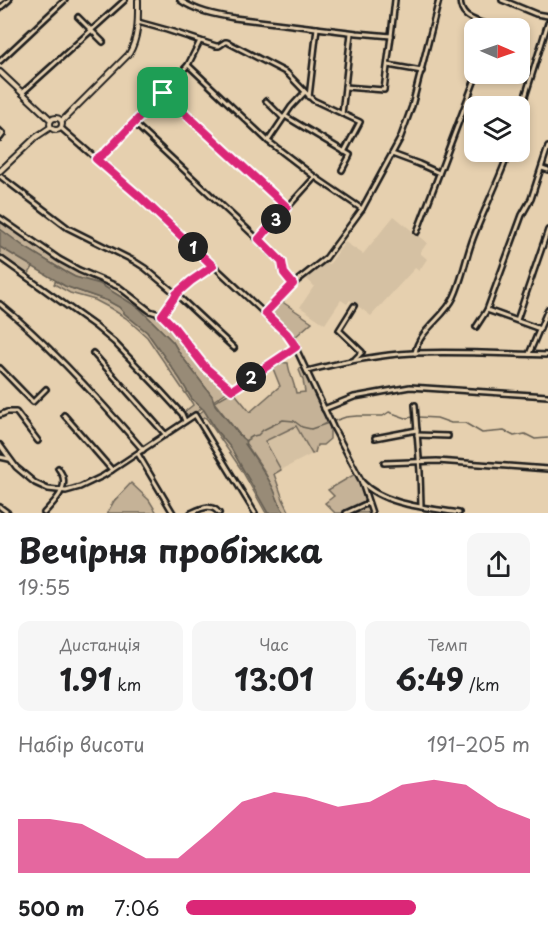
<!DOCTYPE html>
<html lang="uk">
<head>
<meta charset="utf-8">
<style>
  :root { --surface:#fff; --page:#f6f6f6; --text:#202124; --muted:#757577; --accent:#db2777 }
  body { margin:0; font-family:"Playpen Sans",sans-serif; background:var(--page); color:var(--text); height:100vh; display:flex; flex-direction:column; font-size:22px; white-space:nowrap }
  * { box-sizing:border-box; margin:0 }
  p { font-size:20px; color:var(--muted) }
  .icon { flex:none; width:33px; height:33px; fill:none; stroke:currentColor; stroke-width:2; stroke-linecap:round; stroke-linejoin:round }
  .map { position:relative; height:513px; overflow:hidden }
  .panel { display:flex; flex-direction:column; background:var(--surface); flex:1 }
  .panel>* { flex:none }
  .needle { width:39px; rotate:92deg }
  .fabs { position:absolute; left:464px; top:18px; display:grid; gap:12px }
  .fabs a { display:grid; place-items:center; width:66px; height:66px; border-radius:12px; background:var(--surface); box-shadow:0 3px 9px #0003; font-size:30px }
  .pin { position:absolute; display:grid; place-items:center; width:51px; height:51px; color:#fff; margin:-26px; border-radius:12px; box-shadow:0 3px 9px #0006 }
  .km { position:absolute; width:30px; height:30px; margin:-15px; border-radius:50%; background:#222; color:#fff; font-size:16px; line-height:30px; text-align:center }
  .round { display:grid; place-items:center; flex:none; width:63px; height:63px; border-radius:12px; background:var(--page) }
  .summary { display:flex; align-items:center; justify-content:space-between; height:102px; padding:0 18px }
  h1 { font-size:33px; font-weight:700; line-height:45px }
  .metrics { display:grid; grid-template-columns:repeat(3,1fr); gap:9px; height:102px; padding:6px 18px }
  .metrics div { display:grid; align-content:center; border-radius:12px; background:var(--page); text-align:center }
  .metrics b { font-size:30px; font-weight:700 }
  .metrics small { font-size:16px; font-weight:400 }
  .metrics p { font-size:16px }
  .chart { height:168px; padding:12px 18px }
  .chart p { display:flex; justify-content:space-between }
  .chart svg { width:100%; height:108px; margin-top:6px; fill:var(--accent); opacity:.7 }
  ul { padding:0 18px; list-style:none; font-size:20px }
  li { display:grid; grid-template-columns:96px 72px 1fr; align-items:center; height:45px }
  li i { height:15px; border-radius:8px; background:var(--accent) }
  .map>svg:first-child { display:block }
</style>
</head>
<body>
<div class="map">
<svg width="548" height="513" viewBox="0 0 548 513">
  <rect width="100%" height="100%" fill="#e6d0af"/>
  <filter id="ink" filterUnits="userSpaceOnUse"><feTurbulence type="fractalNoise" baseFrequency=".0167" numOctaves="2"/><feDisplacementMap in="SourceGraphic" scale="12" xChannelSelector="R" yChannelSelector="G"/><feConvolveMatrix kernelMatrix="1 2 1 2 8 2 1 2 1" color-interpolation-filters="sRGB"/></filter>
  <g filter="url(#ink)">
    <!-- built -->
    <g fill="#d5c1a3">
      <path d="M394,216L427,243L420,253L427,259L419,271L415,268L371,316L350,300L347,304L341,300L325,324L300,307L314,286L306,278L324,263L329,264L331,262L345,242L363,254Z"/>
      <path d="M296,426L312,454L281,470L265,441Z"/>
    </g>
    <!-- green -->
    <g fill="#c5b297" stroke="#70675a" stroke-width="1.5">
      <path d="M0,218L33,242L79,270L119,287L150,311L162,315L206,367L231,389L213,401L212,396L180,354L173,342L139,308L100,284L75,277L64,271L26,248L0,229Z"/>
      <path d="M0,247L33,267L27,277L0,258Z"/>
      <path d="M56,281L65,286L108,301L119,307L125,314L147,332L180,379L192,399L202,408L191,416L183,413L193,405L192,403L147,337L126,318L110,308L95,300L70,293L54,284Z"/>
      <path d="M281,301L312,322L294,338L285,327L269,313Z"/>
      <path d="M278,362L288,363C289,373 294,382 296,393L305,392L303,380L299,370L300,368H303L330,427V439L323,445H317L315,453L312,454L296,426L265,441L281,470L274,474L283,499L290,513H285L281,508L273,488L263,469L242,438L214,402L233,391L250,412L280,386L272,366Z"/>
      <path d="M204,410L216,430L231,448L268,513H266L241,469L207,419L204,417L200,420L197,415Z"/>
      <path d="M355,474L359,481L370,513H335L325,503L334,496L328,490Z"/>
      <path d="M131,483L149,500L157,513H107L114,501Z"/>
    </g>
    <!-- water -->
    <path fill="#988b77" stroke="#665f53" stroke-width="1.5" d="M0,229L26,248L64,271L75,277L100,284L139,308L173,342L180,354L212,396L215,405L242,438L246,441L245,444C255,458 264,471 272,486C277,495 278,505 285,513H268L231,448L216,430L204,410L192,399L180,379L147,332L125,314L119,307L108,301L65,286L0,247Z"/>
    <g fill="none" stroke-linecap="round" stroke-linejoin="round">
      <!-- stream -->
      <g stroke="#665f53" stroke-width="1.5">
        <path d="M418,417L437,418L451,423H465L482,433L504,431L514,436L525,434L535,439L548,438"/>
        <path d="M245,441L253,436L258,435L263,430L283,420L294,421L302,427L311,429L346,417L357,416H383L389,412L406,418L414,417"/>
      </g>
      <defs>
        <g id="minor">
          <path d="M180,0C195,11 216,15 234,18L357,33L391,36L395,0"/>
          <path d="M460,0C461,22 478,19 493,28"/>
          <path d="M502,0L536,14L548,16"/>
          <path d="M0,8L9,0"/>
          <path d="M78,17L103,42"/>
          <path d="M138,22L167,30L216,46H219L225,42H227L287,73L313,100L360,122L344,152"/>
          <path d="M0,61L65,0"/>
          <path d="M188,65L268,141L315,177L362,209"/>
          <path d="M388,65L422,71"/>
          <path d="M151,82L287,207"/>
          <path d="M345,87L384,90L391,36"/>
          <path d="M22,93L125,0"/>
          <path d="M309,97L317,28"/>
          <path d="M266,101L283,118"/>
          <path d="M342,114L351,33"/>
          <path d="M285,116L350,155L342,170"/>
          <path d="M519,116L548,23"/>
          <path d="M134,123L281,261L284,273L293,284"/>
          <path d="M61,128L139,196L291,338L333,427L361,480L372,513"/>
          <path d="M0,131L3,134L0,138"/>
          <path d="M268,141L291,107L305,92"/>
          <path d="M392,154L419,164L439,173"/>
          <path d="M97,159L106,152L188,65L200,41"/>
          <path d="M542,168L548,170"/>
          <path d="M0,176L68,228L134,261L145,268L176,294L234,348"/>
          <path d="M0,218L59,259L79,270L119,287L150,311L162,315L173,326L206,367L232,390L296,347"/>
          <path d="M417,232L477,74"/>
          <path d="M259,239L315,177"/>
          <path d="M0,258L95,326L114,342L160,390L182,414L185,421"/>
          <path d="M0,304C51,346 100,400 143,450"/>
          <path d="M354,306L339,330L362,352L355,359"/>
          <path d="M487,310L540,329"/>
          <path d="M265,313L293,284L326,258L362,209L400,139L412,106L439,0"/>
          <path d="M162,315L174,298L176,294L191,281L213,266"/>
          <path d="M517,320L548,230"/>
          <path d="M476,327L487,310L522,215L531,199L548,147"/>
          <path d="M93,353L166,435"/>
          <path d="M415,353C419,330 444,318 454,297C463,278 466,256 474,236C485,208 499,180 509,152"/>
          <path d="M529,354L548,309"/>
          <path d="M0,368L33,402L46,389"/>
          <path d="M307,371C342,362 377,355 413,353C458,351 503,354 548,355"/>
          <path d="M415,405L420,472L421,506"/>
          <path d="M324,409L354,397L410,387L548,396"/>
          <path d="M0,415L7,412H16L38,441"/>
          <path d="M64,415L112,470"/>
          <path d="M417,435L448,436"/>
          <path d="M375,438L417,430"/>
          <path d="M0,445L16,467L35,483L48,489L66,491L80,487L103,476L195,415L255,513"/>
          <path d="M138,454L173,513"/>
          <path d="M0,457L9,459"/>
          <path d="M384,463L437,461L548,469"/>
          <path d="M362,482C383,505 429,508 459,513"/>
          <path d="M0,507L8,513"/>
          <path d="M44,513C52,504 67,491 63,477C62,474 60,471 58,468"/>
          <path d="M191,513C202,508 211,503 219,513"/>
          <path d="M346,513L368,503"/>
        </g>
        <g id="major">
          <path d="M0,72L51,120"/>
          <circle cx="56" cy="124" r="6"/>
          <path d="M62,121L129,54C139,37 138,19 138,0"/>
          <path d="M0,171L36,137L51,127"/>
        </g>
      </defs>
      <!-- minor casing -->
      <use href="#minor" stroke="#1c1c1c" stroke-width="8"/>
      <!-- major casing -->
      <use href="#major" stroke="#1c1c1c" stroke-width="8"/>
      <!-- minor -->
      <use href="#minor" stroke="#e6d0af" stroke-width="3"/>
      <!-- major -->
      <use href="#major" stroke="#e6d0af" stroke-width="4"/>
    </g>
  </g>
  <g fill="none" stroke-linecap="round" stroke-linejoin="round" filter="url(#ink)">
    <defs>
      <path id="route" d="M163,93L287,207L259,239L282,262L284,273L293,284L265,313L287,334L296,347L232,390L206,368L173,326L162,315L174,298L176,294L191,281L213,266L139,196L96,159L106,152Z"/>
    </defs>
    <!-- route casing -->
    <use href="#route" stroke="#fff" stroke-width="12"/>
    <!-- route -->
    <use href="#route" stroke="#db2777" stroke-width="8"/>
  </g>
</svg>
<div class="fabs">
<a><svg class="needle" viewBox="-14 -14 28 28"><path d="M0-13l5 13h-10z" fill="#e53935"/><path d="M0 13l5-13h-10z" fill="#757577"/></svg></a>
<a><svg class="icon" aria-label="layers" viewBox="0 0 24 24"><path d="M12 4l9 5-9 5-9-5zM3 14l9 5 9-5"/></svg></a>
</div>
<div class="pin" style="left:163px;top:93px;background:#1e9e55"><svg class="icon" aria-label="arrive" viewBox="0 0 24 24"><path d="M6 21V4h12l-3 4 3 4H6"/></svg></div>
<b class="km" style="left:193px;top:247px">1</b>
<b class="km" style="left:251px;top:377px">2</b>
<b class="km" style="left:276px;top:219px">3</b>
</div>
<section class="panel">
<div class="summary"><div><h1>Вечірня пробіжка</h1><p>19:55</p></div><a class="round"><svg class="icon" aria-label="share" viewBox="0 0 24 24"><path d="M12 15V3M7 8l5-5 5 5M5 13v7h14v-7"/></svg></a></div>
<div class="metrics">
<div><p>Дистанція</p><b>1.91<small> km</small></b></div>
<div><p>Час</p><b>13:01</b></div>
<div><p>Темп</p><b>6:49<small> /km</small></b></div>
</div>
<div class="chart"><p><span>Набір висоти</span>191–205 m</p>
<svg viewBox="0 0 160 44" preserveAspectRatio="none"><path d="M0 44V22L10 22L20 24L30 31L40 38L50 38L60 27L70 15L80 11L90 13L100 17L110 15L120 8L130 6L140 8L150 17L160 22V44z"/></svg>
</div>
<ul>
<li><b>500 m</b>7:06<i style="width:67%"></i></li>
</ul>
</section>
</body>
</html>
